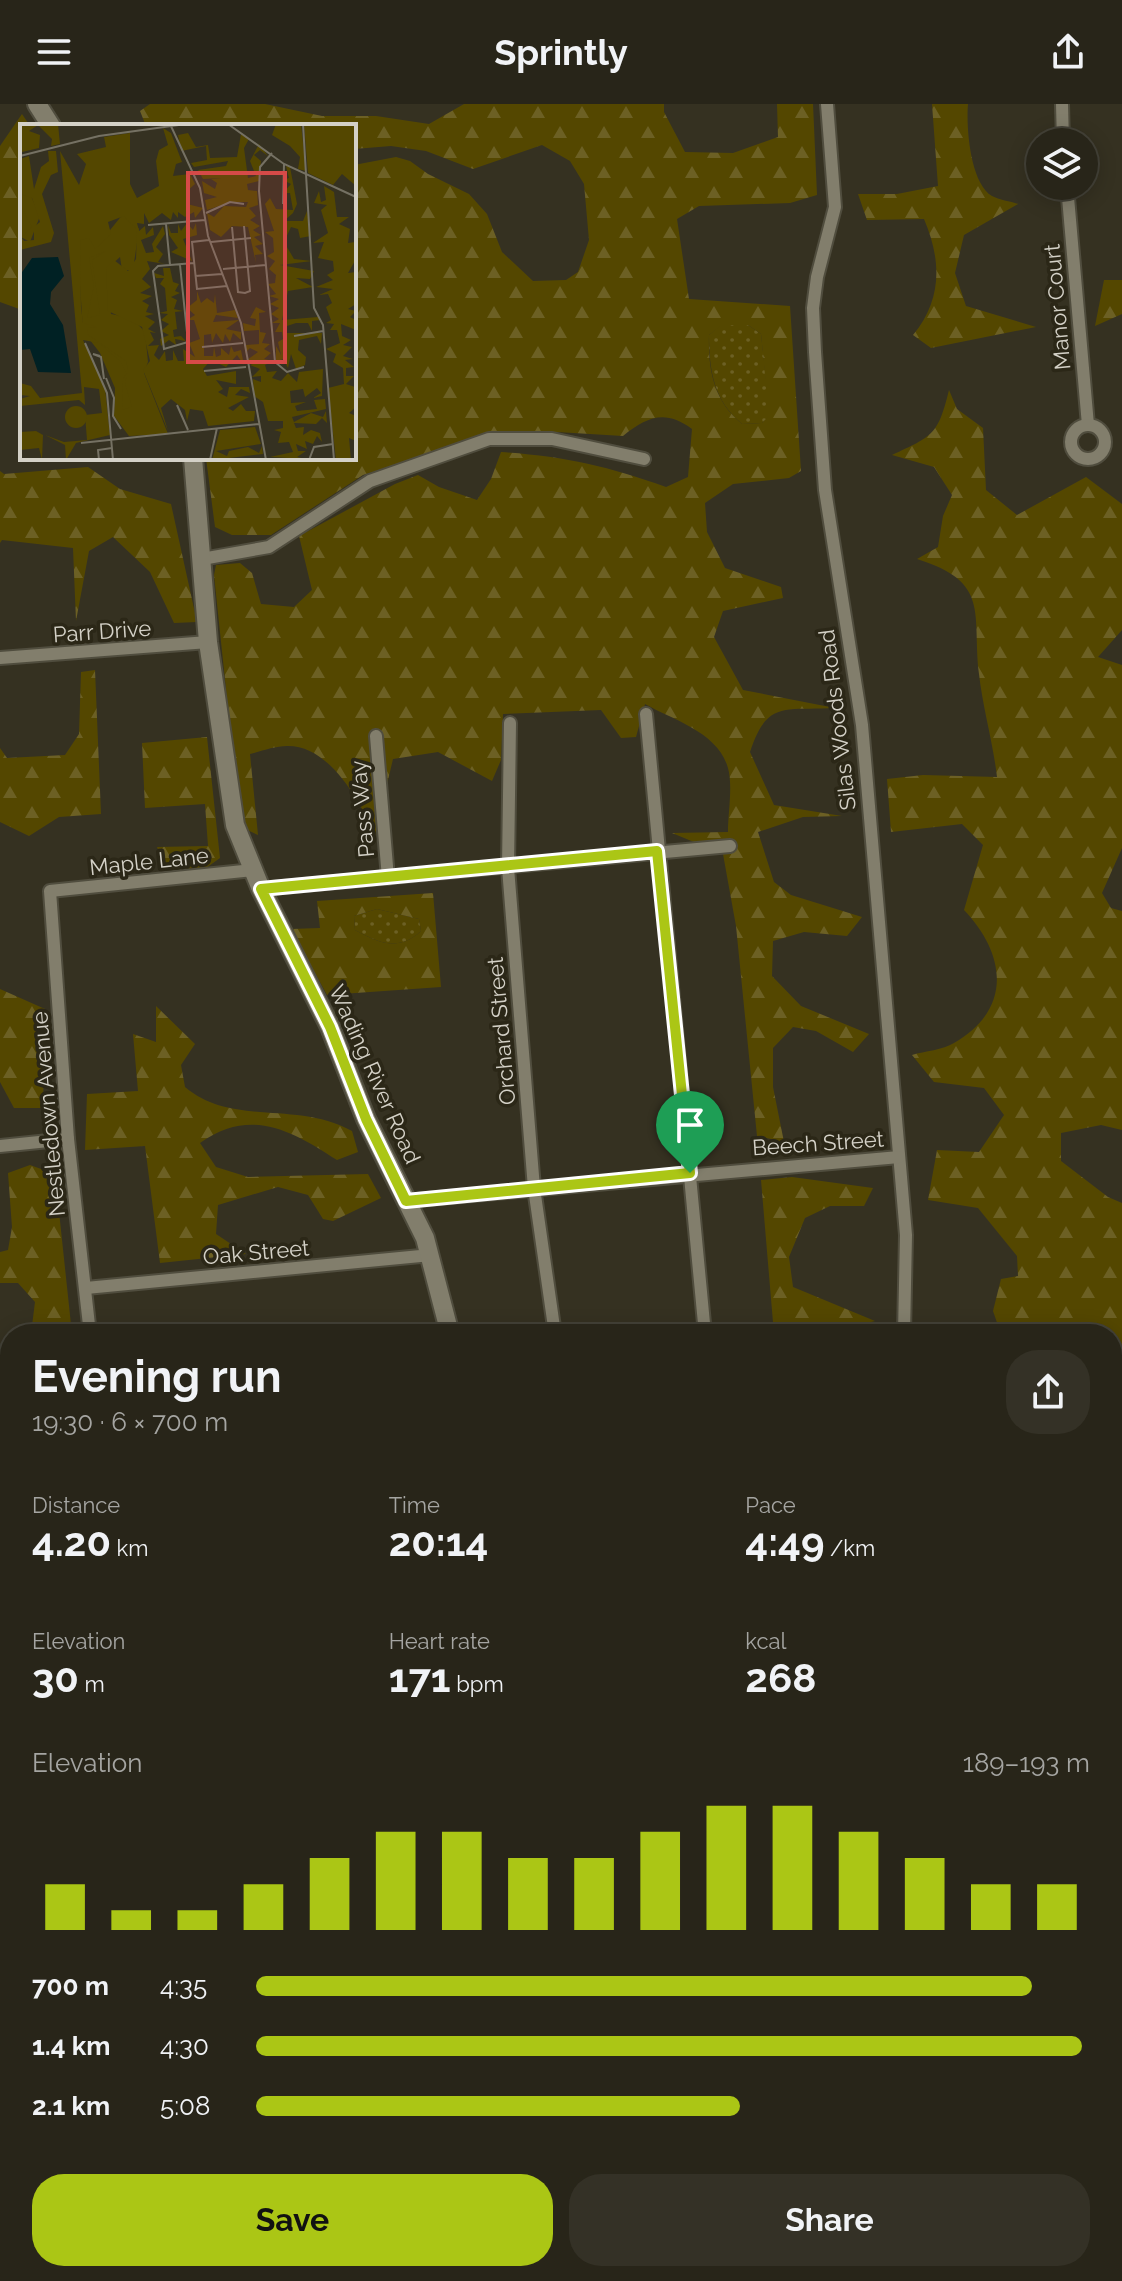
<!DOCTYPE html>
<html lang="en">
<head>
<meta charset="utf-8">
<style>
  :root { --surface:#282519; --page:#343126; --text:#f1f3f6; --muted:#a5a5a2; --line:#444238; --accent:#abc615 }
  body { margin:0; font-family:Raleway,sans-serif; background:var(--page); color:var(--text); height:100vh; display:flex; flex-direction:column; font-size:30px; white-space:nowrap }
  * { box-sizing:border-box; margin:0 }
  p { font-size:26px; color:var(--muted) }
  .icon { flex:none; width:44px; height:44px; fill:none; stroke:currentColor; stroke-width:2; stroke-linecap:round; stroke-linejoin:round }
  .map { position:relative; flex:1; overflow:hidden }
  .side { position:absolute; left:0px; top:1220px; width:1122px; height:958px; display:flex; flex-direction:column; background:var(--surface); border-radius:32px 32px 0 0; box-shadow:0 4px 20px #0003,0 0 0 2px var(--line) }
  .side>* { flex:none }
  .buttons { position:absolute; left:1026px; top:24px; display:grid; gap:16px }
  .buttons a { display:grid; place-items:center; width:72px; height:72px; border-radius:50%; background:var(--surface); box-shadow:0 4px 20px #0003,0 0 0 2px var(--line); font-size:40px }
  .pin { position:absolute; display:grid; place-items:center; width:68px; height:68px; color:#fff; margin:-82px -34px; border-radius:50% 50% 50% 0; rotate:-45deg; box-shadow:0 0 8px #0007 }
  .pin .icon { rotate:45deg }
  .round { display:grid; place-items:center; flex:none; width:84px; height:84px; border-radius:32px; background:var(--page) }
  .head { display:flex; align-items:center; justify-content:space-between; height:136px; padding:0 32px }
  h1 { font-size:44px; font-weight:700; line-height:60px }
  .figures { display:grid; grid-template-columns:repeat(3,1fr); gap:12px; height:136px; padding:8px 32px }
  .figures div { display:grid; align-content:center }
  .figures b { font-size:40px; font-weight:700 }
  .figures small { font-size:22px; font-weight:400 }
  .figures p { font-size:22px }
  .chart { height:224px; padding:16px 32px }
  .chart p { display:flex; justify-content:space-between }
  .chart svg { width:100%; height:144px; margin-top:8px; stroke:var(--accent); stroke-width:6 }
  .button { display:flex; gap:16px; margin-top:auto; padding:16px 32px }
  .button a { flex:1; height:92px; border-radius:32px; background:var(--accent); color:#111; font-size:32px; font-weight:700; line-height:92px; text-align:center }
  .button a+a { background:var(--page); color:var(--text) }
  ul { padding:0 32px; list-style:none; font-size:26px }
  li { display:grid; grid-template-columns:128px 96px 1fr; align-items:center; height:60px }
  li i { height:20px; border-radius:10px; background:var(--accent) }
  header { display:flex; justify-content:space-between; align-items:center; height:104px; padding:0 32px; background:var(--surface); font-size:36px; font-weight:700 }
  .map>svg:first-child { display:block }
</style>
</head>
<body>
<header><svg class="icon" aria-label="menu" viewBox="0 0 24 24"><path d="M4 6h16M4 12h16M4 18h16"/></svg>Sprintly<svg class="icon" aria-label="share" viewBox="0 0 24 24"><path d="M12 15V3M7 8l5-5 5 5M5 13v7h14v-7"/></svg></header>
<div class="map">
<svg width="1122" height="2177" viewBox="0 0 1122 2177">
  <defs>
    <pattern id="grass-dots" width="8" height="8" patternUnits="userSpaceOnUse" patternTransform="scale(2)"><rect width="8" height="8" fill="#544700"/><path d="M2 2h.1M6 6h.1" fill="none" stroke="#6c6024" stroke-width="1.8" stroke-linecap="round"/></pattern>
    <pattern id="forest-firs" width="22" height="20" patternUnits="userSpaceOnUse" patternTransform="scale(2)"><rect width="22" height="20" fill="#544700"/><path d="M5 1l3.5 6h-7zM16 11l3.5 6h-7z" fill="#6c6024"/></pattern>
  </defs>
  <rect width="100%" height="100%" fill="#353121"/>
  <!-- grass -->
  <g fill="url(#grass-dots)">
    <path d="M722,220L748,221L761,230L770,312L762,319L742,320C714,297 709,267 709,231Z"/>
    <path d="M377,805L419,815L421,827C398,848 379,839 355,826L354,812Z"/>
  </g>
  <!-- forest -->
  <g fill="url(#forest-firs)" fill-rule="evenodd">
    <path d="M150,0H265L322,12H376L429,20L464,0H664V8L685,48L733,49L778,33L777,0H813L817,91L790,99L699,102L677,115L689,195L790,202L801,367L789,374L733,380L705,399L707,428L725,464L781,483L783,494L723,507L714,533L743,586L835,604C786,607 767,595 750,648L774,701L842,712L803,713L758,728L774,778L791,791L862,813L847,832L804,828L773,837L772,872L801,902L869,930L853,948L816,927L793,923L773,944V983L784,1038L757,1032L736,822L723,750L672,729L728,728C728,709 733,682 728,664C718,628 673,616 645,600L636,633L621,634L601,606L503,610L501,656L492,677L438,648L393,655L375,731C360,698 330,641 287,642C275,642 262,647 250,650L258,731L245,725L233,652L214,471L216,461L240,459L252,469L261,500L294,503L312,486L299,432L395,380L418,371L439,383L477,396L491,375L501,348C562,352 608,362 666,383L688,373L692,325C665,305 647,313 623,332L557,328L490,330L363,371L271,431H232L215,423L206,354H354V61L396,53L410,57L428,70L469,90L487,110L502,148L533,177L566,176L578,168L589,136L584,80L570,57L542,41L473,65L426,47L391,42L354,45V22H146L140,7ZM722,221H748L761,230L769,312L762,319L742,320C714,297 708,267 709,231Z"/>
    <path d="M932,0H968C966,23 970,79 992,92C999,96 1010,97 1018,100L964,131L955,169L966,202L1036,223L931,244L913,231C942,196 942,157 924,115L867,116L858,90H897L938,82Z"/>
    <path d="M22,10L30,22H22V206L0,198V42Z"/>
    <path d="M1104,176H1122V210L1095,222Z"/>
    <path d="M949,286L957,305L983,324L986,386L1017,411L1086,373L1122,400V526L1098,553L1122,561V744L1102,789L1111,804L1122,807V1026L1101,1021L1061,1029V1057L1108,1093L1122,1099V1448L1112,1479V1230H1001L993,1207L1001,1175L1018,1172L1017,1152L978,1104L928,1096L937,1046L979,1048L1004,1011L984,984L934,978L912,951C925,947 943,946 954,939C1013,905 1006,850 964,806L983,741L962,720L891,728L887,675L923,671L997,673C993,638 983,605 979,570C972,509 991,478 917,455L938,443L943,412L952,391L934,363L892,351C933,332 938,331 949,286Z"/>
    <path d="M88,363L120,385L171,400L197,518L174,519L150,468L113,433L89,447L76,517L73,444L2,436L0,439V367L4,370Z"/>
    <path d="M95,566L101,710L59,713L29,732L0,718V644L7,654L65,651L79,630L81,568Z"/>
    <path d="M207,633L220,754L206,764L165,765L157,743L208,742L205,700L145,704L142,639Z"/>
    <path d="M433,789L441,883L327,891L291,825L320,824L317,797ZM377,805L419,815L421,827C398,848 379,839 355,826L354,812Z"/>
    <path d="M0,885L45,905L43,1004H14L0,978Z"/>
    <path d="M156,902L195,940L181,961L185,983C232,1023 296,996 352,1027L358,1048L337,1056C291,1026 250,1003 200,1039L216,1063L248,1073L368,1070L381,1094L333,1117L323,1115L308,1091L278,1083L218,1101L216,1130L246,1150L160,1159L145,1042L85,1046L87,990L138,987L133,930L156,938Z"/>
    <path d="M30,1061L55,1070L72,1230H31L35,1198L18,1179H0V1148L8,1146L12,1123L8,1069Z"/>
    <path d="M792,1073L873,1084L864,1102H830L805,1114L789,1153L793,1183L875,1217L825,1230H774L761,1076Z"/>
    <path d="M1112,1846L1122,1858V2177H1117L1112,2164Z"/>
    <path d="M0,2110L10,2117V2168H233L230,2177H0Z"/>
    <path d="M826,2168H971L965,2177H827Z"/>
  </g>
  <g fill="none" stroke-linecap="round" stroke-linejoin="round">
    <defs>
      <g id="minor">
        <path d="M827,0L835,103L817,173L813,204L815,248L825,386L862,621L906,1131L904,1230"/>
        <path d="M1062,0L1063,38"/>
        <path d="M1067,82L1088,321"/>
        <circle cx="1088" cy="338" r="17"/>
        <path d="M202,455L269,443L370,377L489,335H552L644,355"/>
        <path d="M0,554L208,538"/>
        <path d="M646,610L705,1230"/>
        <path d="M510,619L508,764L534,1084L555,1230"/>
        <path d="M376,632L388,774"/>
        <path d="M261,785L730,742"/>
        <path d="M0,1042L68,1035"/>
        <path d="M406,1097L899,1053"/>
        <path d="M86,1184L431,1151"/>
        <path d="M90,1230L68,1035L50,787L253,766"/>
        <path d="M998,2168L999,2177"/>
      </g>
      <g id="secondary">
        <path d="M37,0L51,22"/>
        <path d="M193,354L208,538L235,721L261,785L330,923L366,1015L425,1134L450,1230"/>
        <path d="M652,2168L654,2177"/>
      </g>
    </defs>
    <!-- minor casing -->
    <use href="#minor" stroke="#504d3e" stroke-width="16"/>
    <!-- secondary casing -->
    <use href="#secondary" stroke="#504d3e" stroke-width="22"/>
    <!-- minor -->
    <use href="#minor" stroke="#827e6c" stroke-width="12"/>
    <!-- secondary -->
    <use href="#secondary" stroke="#827e6c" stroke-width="18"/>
  </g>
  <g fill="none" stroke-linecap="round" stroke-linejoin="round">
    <defs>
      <path id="route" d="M657,747L690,1069L406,1097L366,1015L330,923L261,785Z"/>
    </defs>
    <!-- route casing -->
    <use href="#route" stroke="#fff" stroke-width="16"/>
    <!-- route -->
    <use href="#route" stroke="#abc615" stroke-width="10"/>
  </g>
  <g text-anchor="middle" stroke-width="7" stroke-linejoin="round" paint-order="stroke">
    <!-- street labels -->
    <g font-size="22" fill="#d4d1c7" stroke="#2b2717">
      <text transform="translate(1057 203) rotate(-95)" y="8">Manor Court</text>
      <text transform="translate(102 527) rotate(-4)" y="8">Parr Drive</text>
      <text transform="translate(837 616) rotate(-97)" y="8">Silas Woods Road</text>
      <text transform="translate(362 705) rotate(-95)" y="8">Pass Way</text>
      <text transform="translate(149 757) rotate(-6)" y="8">Maple Lane</text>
      <text transform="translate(501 927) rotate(-95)" y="8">Orchard Street</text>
      <text transform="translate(375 970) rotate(66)" y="8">Wading River Road</text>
      <text transform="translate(48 1010) rotate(-95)" y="8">Nestledown Avenue</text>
      <text transform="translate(818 1039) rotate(-4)" y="8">Beech Street</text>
      <text transform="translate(256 1148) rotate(-5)" y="8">Oak Street</text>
    </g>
  </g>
  <!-- overview -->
  <g transform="translate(20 20)">
    <rect width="336" height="336" fill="#353121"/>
    <path d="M0,70L11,72L20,92L10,118L1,113ZM103,90L110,91L119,105L113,146H102L100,133L88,144L91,190L112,194L125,208L128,238L124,249L148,310L109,312L94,292L95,264L80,229L63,207L57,115L68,112L78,121Z" fill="#544700"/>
    <path d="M0,0H38L40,20L31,22L32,15L18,1L9,7L20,11L19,24L2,28ZM256,0H281L286,47L278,45L280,33L270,22L252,11ZM284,0H336V62L322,50L313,61L288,49ZM143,4L151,9L162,38L156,40L153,52L170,50L175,60L167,67V80L183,84L175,94L174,88L165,93L158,88V94L153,88L151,96L142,89L129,99L124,89V100L117,99L119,107L125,102L126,111L133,103L134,111L121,116L126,129L134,128L132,120L143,102L145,110L136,123L143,130L138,138L145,140L127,137L130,145L122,155L131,163L120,169L132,172L122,177L129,181L126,188L134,190L125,192L135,198L128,205L136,209L130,208L134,216L128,222L139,221L134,231L139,236L145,227L146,237L153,236V226L158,237H164L163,225L175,233L169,219L180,215L174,196H167L175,191L167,184L177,176V167L181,179L187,174L194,179L195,170L197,189L215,186L218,194L196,191L193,198L219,196L206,205L221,208V216L213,209L210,218L205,210L203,219L196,209L192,219L191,210L184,211V232H193L194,223L196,233L201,231V224L209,231L211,222L214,228L221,226L224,241L217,231L206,243L191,236L183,245L187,252L216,247V260L196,256L203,265L198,268L207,273L209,263H229L230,269L221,265L215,271L229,273L208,284L213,287L221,280L226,287H235L234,297L188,302L183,287L170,285L167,297L165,286L151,275L141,284L148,307L123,246L130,237L122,203L88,187L86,144L94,136L108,147L116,135L117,106L104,92L88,98L91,110L75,125L69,114L60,116L61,183L63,199L77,203L68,204L67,210L106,237L108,245L105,259L112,283L102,286L103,256L106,249L100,237L79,219L63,216L85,264L90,311L56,319L46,336L45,321L25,311L44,318L67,316L65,291L82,289L79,265L64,263L65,281L59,276L0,282V275L10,272L0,271V259L11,262L20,274L62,269L40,27L59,61L66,40L57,30L86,23L84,13L110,9V60L117,74L139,62L136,37L139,26L148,21ZM168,9L176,23L188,21L190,34L217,33L221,10L229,15L224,24L228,54L236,52L230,37L239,20L248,32L240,26L234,31L241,37L239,57L227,60L228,66L237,67L238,81L229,84L236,92L230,96L240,102L233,106L241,111L234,113L243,120L235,122L243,130L235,131L236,139L228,103L212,102L201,113L190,106L187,89L194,93L204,82L226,83L228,78H211L187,86L185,76L197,73L184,69L182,57L195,65L197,59L191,55L201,54L183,55L178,46L206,42L208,37L174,43L171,39L187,36L186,22L161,27L158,11ZM28,27H36L38,48L31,51L22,70L34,109L31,118L0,126V80L12,103L1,113L4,117L14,116V103L20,98L12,74L0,70V35L9,32L14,65L21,43L29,37ZM266,42L270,43L277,80L273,89L264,97H283L287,87L291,112L280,114L278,105L271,103L264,118L274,135L292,137L260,141L294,147L290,155L276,154L293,163L268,167L262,196L298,193L300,196L292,197V207L288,199H276L264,203V209H302L301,220L297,212L279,216L278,226L286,233L285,241L276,245L271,230L268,244L263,235L256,238V222L261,231L258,218L263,215L262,208H255L260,199H252L259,195L251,190L259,184L250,180L259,175L249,172L256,170L248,160L255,159L256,151L249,145L255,137L247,132L254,128L253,114L245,108L254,107L245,80L250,74L256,85L273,86L270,69H263L271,60L263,56L269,54ZM304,62L314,68L317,93H329L319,100L330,105L328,119L335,118V111L336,116V135L328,149L336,148V180L328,185L336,187L330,193L336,196V206L321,200L322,212L331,216L323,221L332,223L323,232L333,235L325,236L334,243L326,244V252H334L326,260L335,263L336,271V283L329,289L336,292V317L329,314L331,336H316L308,264L324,260L323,244L313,238L316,230L306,225L320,219L317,206H310L314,200L306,199L311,196L306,183L312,179L308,170L299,171L313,165L296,163L313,156L307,151L314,147L313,137L298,134L304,118L293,119L308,109L301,86L307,81L294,79L299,67L301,78L306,76ZM167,99L173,106L176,99L177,111L163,115L172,137L151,128L158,124L149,111L148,101L151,109H158V100L161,107ZM86,127L72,136L80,191L67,194L74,162L69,134ZM143,144H150L153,158L159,160L155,167L160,169L151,173L157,176L154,185L163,187L155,188L157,205L153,206L154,213L161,212L166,217L155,215L156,221L149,216L141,222L140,215L149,211L141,207L149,200L141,196L148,190L139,189L147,187L145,164L140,160L144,154H136L134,149L144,152ZM236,183L246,188L239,189L240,208L246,209L242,219L250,220L244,225L251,229L244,235L253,237L245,241L247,248L257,247L252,254L261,257L268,249L277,258L279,248L303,245L302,272L293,274L301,269L297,264L285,273L283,265L270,267L271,279L286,278L275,282L277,287L297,285L294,276L305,275L306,285L272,293L274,298L291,289L303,293L306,287L307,299L302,294L296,300L274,299L276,304L284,303L283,311L291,306L300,309L302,318L297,312L293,320L285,317L287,325L276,320L278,327H286L277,333L286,335L250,333L273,328L269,318L258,319L261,308L254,306L263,304V297H248L243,278L234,272L233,255L241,258V252L232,253L240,245L230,241L240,237L227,236L238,228L230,224L225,229L226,221L239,220V206L224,207L223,199L235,202L236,195L230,194ZM235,303L241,320L196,327L207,332L209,327L228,323L239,329L242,322L243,330L192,336L200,306ZM16,307L23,311L22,336L19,324L0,326V308Z" fill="#544700"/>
    <path d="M45 293a11 11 0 1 1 22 0a11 11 0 1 1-22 0Z" fill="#544700"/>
    <path d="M38,133L44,152L31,168L30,180L43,201L51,249L18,248L10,225L0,226V151L12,134Z" fill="#002124"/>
    <path fill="none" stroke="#757163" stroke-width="2" d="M150,0L180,64L188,112L221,199L246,336M208,0L264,40L336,73M283,0L294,184L303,201L314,336M252,29L240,43L239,67L255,238L267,248L284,243M0,32L79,12L166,0M263,80L264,40M186,89L210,78L224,80M146,100L150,141M128,101L185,96M212,103L218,168L225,169L230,167L224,102M189,116L172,118L177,165L207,162M191,118L231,114M160,141L168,218L144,225L133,147L138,142L174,139M203,145L246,141M175,152L202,150M336,211V254M274,212L303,207M65,219L87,269L93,336M182,223L223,219M80,232L73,230L81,233L84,255M184,247L226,243M86,254L94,274L93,292L101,305M157,281L168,306M61,319L239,300M79,336L78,326L92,324M190,336L197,304M289,336L294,323L313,320"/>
    <path fill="#d64a48" fill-opacity="0.15" stroke="#d64a48" stroke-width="4" d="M168,49H265V238H168Z"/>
    <rect width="336" height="336" fill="none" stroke="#d4d1c7" stroke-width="4"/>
  </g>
</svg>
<div class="buttons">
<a><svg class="icon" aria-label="layers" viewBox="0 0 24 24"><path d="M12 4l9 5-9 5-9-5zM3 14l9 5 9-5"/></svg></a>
</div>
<div class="pin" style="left:690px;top:1069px;background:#1e9e55"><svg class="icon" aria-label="arrive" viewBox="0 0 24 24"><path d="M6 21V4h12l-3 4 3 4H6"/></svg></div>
<section class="side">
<div class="head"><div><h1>Evening run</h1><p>19:30 · 6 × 700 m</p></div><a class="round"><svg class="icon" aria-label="share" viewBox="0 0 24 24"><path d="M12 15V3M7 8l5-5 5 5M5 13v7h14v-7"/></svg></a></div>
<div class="figures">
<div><p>Distance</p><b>4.20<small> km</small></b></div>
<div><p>Time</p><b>20:14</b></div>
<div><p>Pace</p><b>4:49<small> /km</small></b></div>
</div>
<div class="figures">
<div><p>Elevation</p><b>30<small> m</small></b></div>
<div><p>Heart rate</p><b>171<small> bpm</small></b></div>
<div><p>kcal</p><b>268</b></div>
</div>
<div class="chart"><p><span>Elevation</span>189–193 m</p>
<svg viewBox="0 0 160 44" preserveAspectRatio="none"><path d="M5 44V30M15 44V38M25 44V38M35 44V30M45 44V22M55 44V14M65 44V14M75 44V22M85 44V22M95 44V14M105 44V6M115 44V6M125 44V14M135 44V22M145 44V30M155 44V30"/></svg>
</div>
<ul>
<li><b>700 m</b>4:35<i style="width:93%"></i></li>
<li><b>1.4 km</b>4:30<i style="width:99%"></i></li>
<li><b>2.1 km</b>5:08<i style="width:58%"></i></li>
</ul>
<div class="button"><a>Save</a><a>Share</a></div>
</section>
</div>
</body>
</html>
